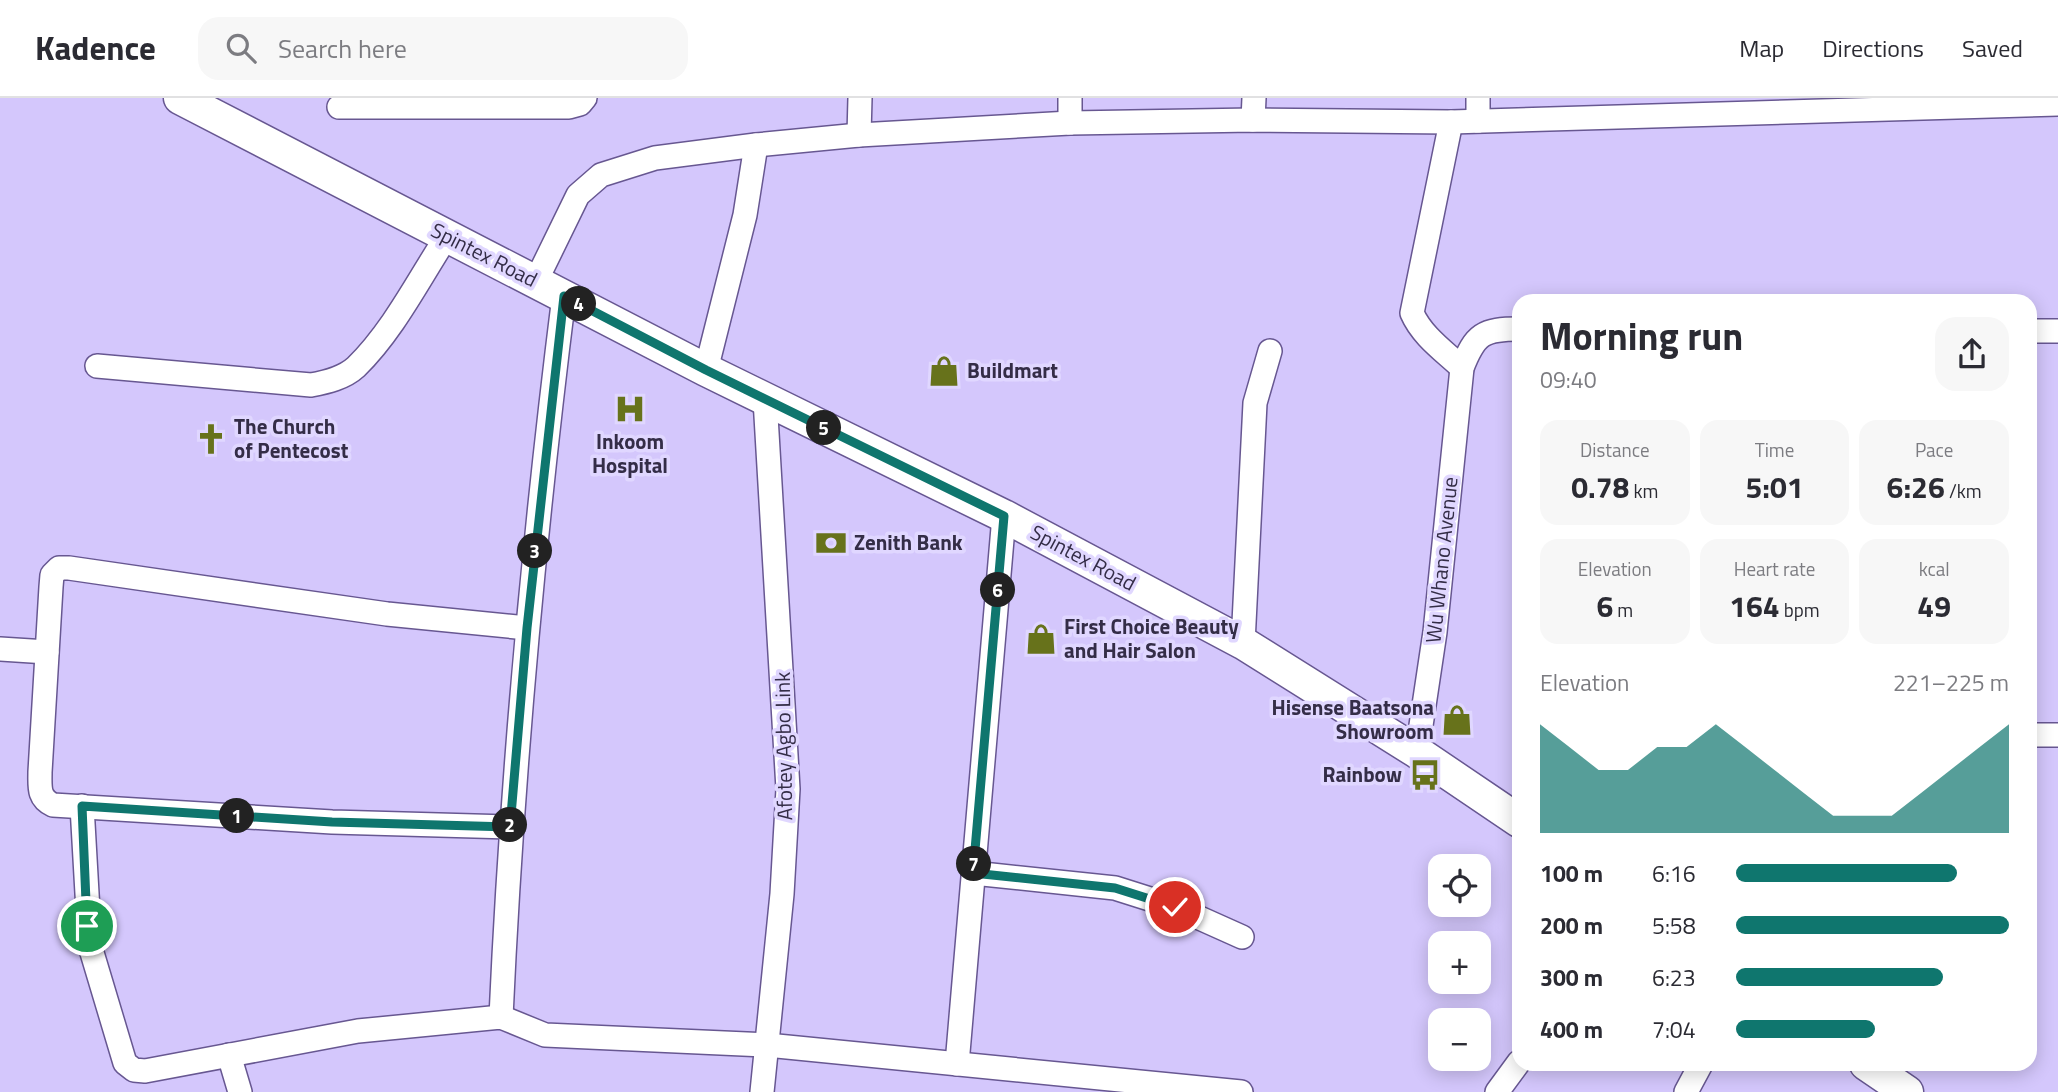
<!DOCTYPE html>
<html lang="en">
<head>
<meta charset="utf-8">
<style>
  :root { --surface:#fff; --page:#f7f7f7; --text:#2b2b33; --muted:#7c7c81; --line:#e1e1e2; --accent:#0f766e }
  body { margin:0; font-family:"Titillium Web",sans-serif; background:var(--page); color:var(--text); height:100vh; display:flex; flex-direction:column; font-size:26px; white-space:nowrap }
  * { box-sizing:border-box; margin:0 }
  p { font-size:23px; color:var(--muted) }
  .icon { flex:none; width:38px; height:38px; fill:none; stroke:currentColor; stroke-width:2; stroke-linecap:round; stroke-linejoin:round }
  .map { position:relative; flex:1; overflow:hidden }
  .drawer { position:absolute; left:1512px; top:196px; width:525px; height:777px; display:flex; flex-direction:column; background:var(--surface); border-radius:21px; box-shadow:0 4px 18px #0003 }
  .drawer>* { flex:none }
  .tools { position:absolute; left:1428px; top:756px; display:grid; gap:14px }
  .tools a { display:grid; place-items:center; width:63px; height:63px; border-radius:14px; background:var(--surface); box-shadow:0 4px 18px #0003; font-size:35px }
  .pin { position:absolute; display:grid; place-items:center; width:60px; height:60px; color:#fff; margin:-30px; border:4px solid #fff; border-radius:50%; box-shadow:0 2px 7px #0007 }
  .km { position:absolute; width:35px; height:35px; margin:-18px; border-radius:50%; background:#222; color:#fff; font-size:19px; line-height:35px; text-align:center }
  .round { display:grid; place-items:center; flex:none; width:74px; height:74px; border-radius:21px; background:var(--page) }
  .head { display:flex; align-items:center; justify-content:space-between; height:119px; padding:0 28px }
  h1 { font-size:38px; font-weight:700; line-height:52px }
  .figures { display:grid; grid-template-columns:repeat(3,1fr); gap:10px; height:119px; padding:7px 28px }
  .figures div { display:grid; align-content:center; border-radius:18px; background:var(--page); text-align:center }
  .figures b { font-size:30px; font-weight:700 }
  .figures small { font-size:19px; font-weight:400 }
  .figures p { font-size:19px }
  .chart { height:196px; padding:14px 28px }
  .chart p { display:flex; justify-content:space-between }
  .chart svg { width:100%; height:126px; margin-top:7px; fill:var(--accent); opacity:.7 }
  ul { padding:0 28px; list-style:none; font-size:23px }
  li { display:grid; grid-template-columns:112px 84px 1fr; align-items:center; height:52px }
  li i { height:18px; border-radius:9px; background:var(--accent) }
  header { display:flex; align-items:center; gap:42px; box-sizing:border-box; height:98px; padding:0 35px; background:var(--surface); border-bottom:2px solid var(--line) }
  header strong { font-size:33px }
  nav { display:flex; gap:38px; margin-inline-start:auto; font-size:24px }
  .search { width:490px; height:63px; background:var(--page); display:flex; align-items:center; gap:18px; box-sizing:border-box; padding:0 24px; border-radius:21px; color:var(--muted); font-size:26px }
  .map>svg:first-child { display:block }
</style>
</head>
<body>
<header>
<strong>Kadence</strong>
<div class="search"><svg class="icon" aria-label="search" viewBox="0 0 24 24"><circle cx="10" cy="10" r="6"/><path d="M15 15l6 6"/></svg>Search here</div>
<nav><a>Map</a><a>Directions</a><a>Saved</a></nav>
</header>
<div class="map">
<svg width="2058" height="994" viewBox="0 0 2058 994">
  <rect width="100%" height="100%" fill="#d4c7fc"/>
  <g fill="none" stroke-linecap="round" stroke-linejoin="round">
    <defs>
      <g id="minor">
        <path d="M339,9H569L580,6L585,0"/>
        <path d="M1253,22L1254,0"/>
        <path d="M1478,23V0"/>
        <path d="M1451,24L1412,215C1422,238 1444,253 1462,270"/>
        <path d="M1070,25V0"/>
        <path d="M859,37L860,0"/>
        <path d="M536,183L578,97L601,77L655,60L756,47L859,37L1070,25L1253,22L1451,24L2058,6"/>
        <path d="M2030,233H2058"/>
        <path d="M97,268L311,287C327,284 344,280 356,269C393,233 419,181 447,138"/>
        <path d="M706,272L745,117L756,47"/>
        <path d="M1243,545L1255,305L1270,253"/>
        <path d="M0,551L47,554"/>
        <path d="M2030,637H2058"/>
        <path d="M1417,654L1435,534L1462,270C1475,236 1483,231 1519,231"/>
        <path d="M82,708L90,848L125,965L134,972L145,973L358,933L501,919L545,937L767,947L1241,994"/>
        <path d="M510,729L332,724L53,707C38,700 40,689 40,674L51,489L52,477L59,470H69L387,516L527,530"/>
        <path d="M973,775L1115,790L1175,809L1242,839"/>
        <path d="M501,919C512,677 534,437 564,198"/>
        <path d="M229,957L240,994"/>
        <path d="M957,966L1004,418"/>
        <path d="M762,994L782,796L788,691L765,301"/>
        <path d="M1497,994L1519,964"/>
        <path d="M1686,994L1701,966"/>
      </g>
      <g id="secondary">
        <path d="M180,0L706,272L1004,418L1243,545L1417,654L1519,723"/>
        <path d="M1866,966L1907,994"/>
      </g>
    </defs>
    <!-- minor casing -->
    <use href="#minor" stroke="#675791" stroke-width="26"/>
    <!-- secondary casing -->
    <use href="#secondary" stroke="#675791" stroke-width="35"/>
    <!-- minor -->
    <use href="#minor" stroke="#fff" stroke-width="23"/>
    <!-- secondary -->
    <use href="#secondary" stroke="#fff" stroke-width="32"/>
  </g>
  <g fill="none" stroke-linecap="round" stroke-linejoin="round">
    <defs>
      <path id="route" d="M87,828L82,708L332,724L510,729L527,530L564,198L706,272L1004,418L973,775L1115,790L1175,809"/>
    </defs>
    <!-- route casing -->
    <use href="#route" stroke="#fff" stroke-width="14"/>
    <!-- route -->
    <use href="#route" stroke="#0f766e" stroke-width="9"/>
  </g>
  <!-- icons -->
  <defs>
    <symbol id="shop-bare" viewBox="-9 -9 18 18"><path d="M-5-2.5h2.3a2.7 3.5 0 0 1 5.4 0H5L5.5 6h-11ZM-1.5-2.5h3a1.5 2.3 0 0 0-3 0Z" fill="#67721b" stroke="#e0d7ff" stroke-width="2.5" paint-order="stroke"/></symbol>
    <symbol id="hospital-bare" viewBox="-9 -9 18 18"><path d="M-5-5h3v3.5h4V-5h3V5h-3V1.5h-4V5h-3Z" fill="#67721b" stroke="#e0d7ff" stroke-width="2.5" paint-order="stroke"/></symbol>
    <symbol id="church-bare" viewBox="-9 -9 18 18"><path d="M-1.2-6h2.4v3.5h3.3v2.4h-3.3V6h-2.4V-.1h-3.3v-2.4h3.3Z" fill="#67721b" stroke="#e0d7ff" stroke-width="2.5" paint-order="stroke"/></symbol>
    <symbol id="bank-bare" viewBox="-9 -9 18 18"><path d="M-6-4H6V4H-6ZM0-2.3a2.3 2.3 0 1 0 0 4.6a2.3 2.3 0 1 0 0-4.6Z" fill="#67721b" stroke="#e0d7ff" stroke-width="2.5" paint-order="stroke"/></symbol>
    <symbol id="bus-bare" viewBox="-9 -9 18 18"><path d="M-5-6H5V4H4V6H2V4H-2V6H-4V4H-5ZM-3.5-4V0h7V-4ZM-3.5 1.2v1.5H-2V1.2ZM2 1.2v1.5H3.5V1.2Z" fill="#67721b" stroke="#e0d7ff" stroke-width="2.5" paint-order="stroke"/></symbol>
  </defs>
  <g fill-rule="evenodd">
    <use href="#shop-bare" x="922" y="251" width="44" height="44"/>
    <use href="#hospital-bare" x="608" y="289" width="44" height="44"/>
    <use href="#church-bare" x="189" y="319" width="44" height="44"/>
    <use href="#bank-bare" x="809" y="423" width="44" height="44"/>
    <use href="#shop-bare" x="1019" y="519" width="44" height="44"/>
    <use href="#shop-bare" x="1435" y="600" width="44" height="44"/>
    <use href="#bus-bare" x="1403" y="655" width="44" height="44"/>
  </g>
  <g text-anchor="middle" stroke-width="7" stroke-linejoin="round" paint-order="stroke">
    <!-- street labels -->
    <g font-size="21" fill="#342d47" stroke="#e0d7ff">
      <text transform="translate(484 157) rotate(27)" y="7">Spintex Road</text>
      <text transform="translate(1083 460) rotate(28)" y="7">Spintex Road</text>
      <text transform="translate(1442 462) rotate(-84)" y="7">Wu Whano Avenue</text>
      <text transform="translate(784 648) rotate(-91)" y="7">Afotey Agbo Link</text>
    </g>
    <!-- poi labels -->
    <g font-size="21" font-weight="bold" fill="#342d47" stroke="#e0d7ff" text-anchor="start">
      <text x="967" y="280">Buildmart</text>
      <text x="234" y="336">The Church<tspan x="234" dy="24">of Pentecost</tspan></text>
      <text x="630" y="351" text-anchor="middle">Inkoom<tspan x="630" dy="24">Hospital</tspan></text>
      <text x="854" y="452">Zenith Bank</text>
      <text x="1064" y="536">First Choice Beauty<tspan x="1064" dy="24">and Hair Salon</tspan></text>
      <text x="1434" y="617" text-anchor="end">Hisense Baatsona<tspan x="1434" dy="24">Showroom</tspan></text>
      <text x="1402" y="684" text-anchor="end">Rainbow</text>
    </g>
  </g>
</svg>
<div class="tools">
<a><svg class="icon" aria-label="locate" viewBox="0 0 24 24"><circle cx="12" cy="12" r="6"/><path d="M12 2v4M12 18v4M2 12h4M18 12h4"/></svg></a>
<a>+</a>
<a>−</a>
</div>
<div class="pin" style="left:87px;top:828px;background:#1e9e55"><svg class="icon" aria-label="arrive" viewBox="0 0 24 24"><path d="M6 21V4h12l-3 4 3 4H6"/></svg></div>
<div class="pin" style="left:1175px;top:809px;background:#d93025"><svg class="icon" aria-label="check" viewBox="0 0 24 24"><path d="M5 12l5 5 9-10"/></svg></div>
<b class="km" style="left:237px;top:718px">1</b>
<b class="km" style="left:510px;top:727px">2</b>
<b class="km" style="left:535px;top:453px">3</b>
<b class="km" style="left:579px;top:206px">4</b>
<b class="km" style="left:824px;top:330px">5</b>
<b class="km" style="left:998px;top:492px">6</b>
<b class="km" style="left:974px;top:766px">7</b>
<section class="drawer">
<div class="head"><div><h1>Morning run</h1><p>09:40</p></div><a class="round"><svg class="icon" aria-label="share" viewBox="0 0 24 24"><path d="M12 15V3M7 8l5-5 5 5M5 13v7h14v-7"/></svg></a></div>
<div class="figures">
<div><p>Distance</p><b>0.78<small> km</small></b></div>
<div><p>Time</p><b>5:01</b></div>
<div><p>Pace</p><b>6:26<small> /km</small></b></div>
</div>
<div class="figures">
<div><p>Elevation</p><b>6<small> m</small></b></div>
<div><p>Heart rate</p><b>164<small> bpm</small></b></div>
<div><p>kcal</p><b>49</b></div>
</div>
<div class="chart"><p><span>Elevation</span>221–225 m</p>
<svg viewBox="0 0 160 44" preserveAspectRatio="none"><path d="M0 44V6L10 14L20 22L30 22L40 14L50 14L60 6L70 14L80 22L90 30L100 38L110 38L120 38L130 30L140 22L150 14L160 6V44z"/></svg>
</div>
<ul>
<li><b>100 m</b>6:16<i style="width:81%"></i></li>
<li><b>200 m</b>5:58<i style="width:100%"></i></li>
<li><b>300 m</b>6:23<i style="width:76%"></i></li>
<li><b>400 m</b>7:04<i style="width:51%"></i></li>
</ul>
</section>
</div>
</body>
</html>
